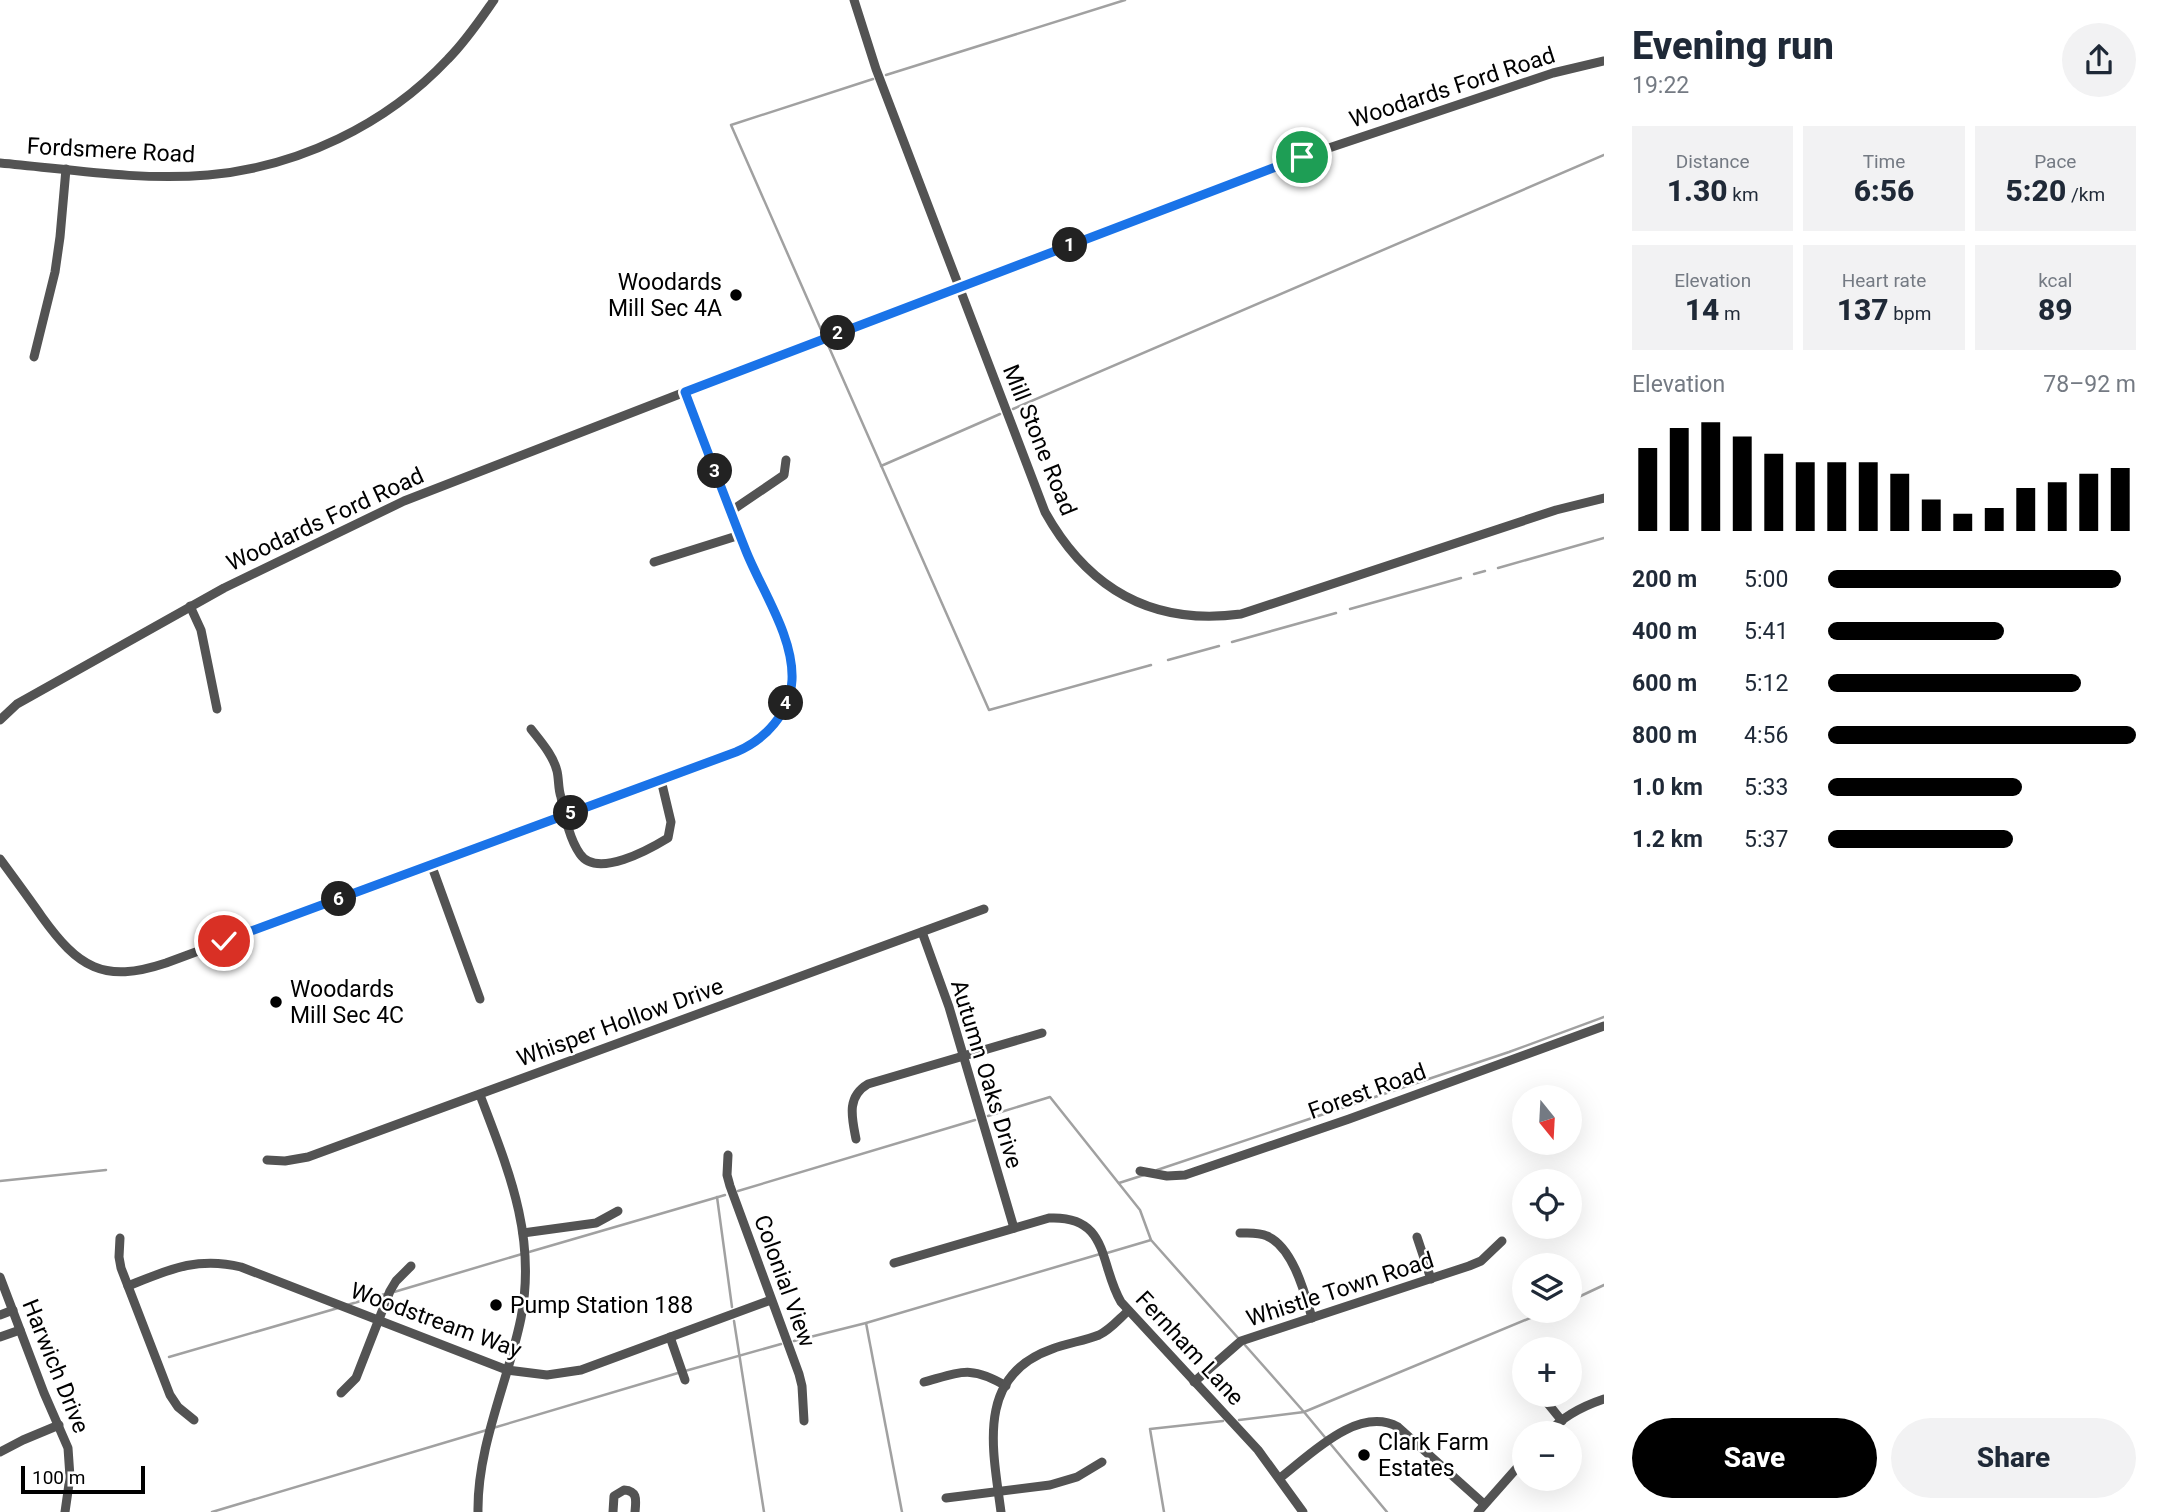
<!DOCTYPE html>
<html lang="en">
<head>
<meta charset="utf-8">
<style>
  :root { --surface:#fff; --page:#f2f2f3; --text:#1f2937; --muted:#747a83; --accent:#000 }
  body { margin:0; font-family:Roboto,sans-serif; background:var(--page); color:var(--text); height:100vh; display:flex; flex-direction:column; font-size:26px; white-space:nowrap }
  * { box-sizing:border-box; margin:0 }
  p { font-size:23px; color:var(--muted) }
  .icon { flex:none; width:38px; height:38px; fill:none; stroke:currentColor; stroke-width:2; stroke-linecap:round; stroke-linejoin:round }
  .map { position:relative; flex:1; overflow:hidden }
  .panel { display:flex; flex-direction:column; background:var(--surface); width:560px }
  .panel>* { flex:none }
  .needle { width:46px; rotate:162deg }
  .controls { position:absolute; left:1512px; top:1085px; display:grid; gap:14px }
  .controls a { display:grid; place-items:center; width:70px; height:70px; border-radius:50%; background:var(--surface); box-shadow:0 7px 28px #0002; font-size:35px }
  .scale { position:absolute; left:21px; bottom:18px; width:124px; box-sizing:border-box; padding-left:7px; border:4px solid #000; border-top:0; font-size:19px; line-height:24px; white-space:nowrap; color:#000; -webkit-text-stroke:5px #fff; paint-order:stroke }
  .pin { position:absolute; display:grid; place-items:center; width:60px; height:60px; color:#fff; margin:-30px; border:4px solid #fff; border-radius:50%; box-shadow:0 2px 7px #0007 }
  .km { position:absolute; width:35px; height:35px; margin:-18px; border-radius:50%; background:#222; color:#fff; font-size:19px; line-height:35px; text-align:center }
  .round { display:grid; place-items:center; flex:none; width:74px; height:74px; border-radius:37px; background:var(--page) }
  .summary { display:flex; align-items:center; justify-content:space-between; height:119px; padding:0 28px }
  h1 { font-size:38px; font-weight:800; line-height:52px }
  .stats { display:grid; grid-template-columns:repeat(3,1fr); gap:10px; height:119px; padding:7px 28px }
  .stats div { display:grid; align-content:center; border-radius:0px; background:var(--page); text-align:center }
  .stats b { font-size:30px; font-weight:800 }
  .stats small { font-size:19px; font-weight:400 }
  .stats p { font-size:19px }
  .chart { height:196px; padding:14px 28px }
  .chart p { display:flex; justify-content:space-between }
  .chart svg { width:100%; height:126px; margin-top:7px; stroke:var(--accent); stroke-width:6 }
  .primary-button { display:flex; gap:14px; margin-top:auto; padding:14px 28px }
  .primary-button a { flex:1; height:80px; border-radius:42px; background:var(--accent); color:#fff; font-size:28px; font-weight:800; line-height:80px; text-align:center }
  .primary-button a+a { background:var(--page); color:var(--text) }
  ul { padding:0 28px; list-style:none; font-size:23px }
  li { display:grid; grid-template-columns:112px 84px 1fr; align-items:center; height:52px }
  li i { height:18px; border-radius:9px; background:var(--accent) }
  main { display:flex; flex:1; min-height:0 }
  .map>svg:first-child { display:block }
</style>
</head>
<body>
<main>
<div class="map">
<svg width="1604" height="1512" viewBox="0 0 1604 1512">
  <rect width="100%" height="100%" fill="#fff"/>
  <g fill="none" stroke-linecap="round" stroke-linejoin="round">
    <!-- stream -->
    <g stroke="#a1a1a1" stroke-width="2.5">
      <path d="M886,75L1125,0"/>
      <path d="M822,332L731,125L873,79"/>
      <path d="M828,345L989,710L1151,665"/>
      <path d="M1013,409L1604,155"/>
      <path d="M881,466L1000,414"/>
      <path d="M1498,568L1604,538"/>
      <path d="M1474,574L1485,571"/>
      <path d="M1350,609L1461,578"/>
      <path d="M1232,642L1336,613"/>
      <path d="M1168,660L1219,646"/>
      <path d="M988,1116L1050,1097L1140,1210L1151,1240L1239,1339"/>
      <path d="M1157,1170L1509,1052L1604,1017"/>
      <path d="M0,1181L106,1170"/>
      <path d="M1119,1183L1144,1175"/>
      <path d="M738,1191L975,1120"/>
      <path d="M717,1197L732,1307"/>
      <path d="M529,1252L725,1195"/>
      <path d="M1107,1253L1151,1240"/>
      <path d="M394,1292L522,1254"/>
      <path d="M1570,1301L1604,1285"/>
      <path d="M347,1305L385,1294"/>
      <path d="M734,1321L764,1512"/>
      <path d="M866,1323L902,1512"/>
      <path d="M794,1341L866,1323L1100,1254"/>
      <path d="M1244,1344L1304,1412L1387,1512"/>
      <path d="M169,1357L338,1308"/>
      <path d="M685,1371L781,1344"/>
      <path d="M1239,1420L1304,1412L1547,1311"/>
      <path d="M493,1428L678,1373"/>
      <path d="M212,1512L487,1430"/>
      <path d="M1164,1512L1150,1429L1223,1421"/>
    </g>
    <!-- street -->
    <g stroke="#535353" stroke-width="9">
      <path d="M854,0L876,69L1045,512C1088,589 1152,626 1241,614L1556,510L1604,498"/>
      <path d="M0,163C68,169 139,181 208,175C298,167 386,125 448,59C466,41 480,20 494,0"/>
      <path d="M34,357L55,272L60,237L66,169"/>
      <path d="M731,511L784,475L786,460"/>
      <path d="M654,562L740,535"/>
      <path d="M190,606L201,630L217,709"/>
      <path d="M0,720L17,704L224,588L404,501L734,373L1302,157L1553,73L1604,61"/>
      <path d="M531,729C541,742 553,755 557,771C559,779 558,789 561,797C565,816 569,838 580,854C597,879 650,849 668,838L671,822L661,780"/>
      <path d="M0,859C14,878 28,897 42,917C78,967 103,984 166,963L736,752C765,740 790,713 792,680C795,639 764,594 748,556C725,502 706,447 685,392"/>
      <path d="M431,864L480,999"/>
      <path d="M922,932L949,1007L1014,1228"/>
      <path d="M856,1139C852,1118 846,1097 868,1084L1042,1033"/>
      <path d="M728,1155L727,1175L730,1186L799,1374L802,1386L804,1421"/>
      <path d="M267,1160L285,1161L308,1157L984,909"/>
      <path d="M1140,1171L1167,1176L1185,1175L1349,1119L1604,1026"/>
      <path d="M523,1233L596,1223L618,1211"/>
      <path d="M1240,1233C1249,1233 1259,1232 1267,1236C1293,1247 1305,1294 1312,1318"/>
      <path d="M1417,1237L1431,1279"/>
      <path d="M120,1238L119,1257L121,1268L170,1395L178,1407L194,1420"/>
      <path d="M894,1263L1049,1218C1110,1215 1099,1265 1121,1302L1258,1450L1303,1512"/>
      <path d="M0,1277L44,1393L68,1448L70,1477L65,1512"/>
      <path d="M128,1286C168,1270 197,1256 241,1267L507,1370L547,1375L581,1370L771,1300"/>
      <path d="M0,1315L13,1310"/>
      <path d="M0,1337L20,1330"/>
      <path d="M670,1337L685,1380"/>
      <path d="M924,1382C961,1372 971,1365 1006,1386"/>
      <path d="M1194,1382L1241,1341L1469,1266L1481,1261L1502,1241"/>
      <path d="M341,1393L356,1378L390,1291L396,1281L411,1266"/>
      <path d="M1541,1395L1562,1421"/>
      <path d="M1548,1433C1563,1416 1583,1406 1604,1399"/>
      <path d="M0,1452L23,1440L59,1425"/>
      <path d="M1280,1478C1310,1455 1358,1405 1398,1427L1484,1504"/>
      <path d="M946,1498L1050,1485L1077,1477L1102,1462"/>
      <path d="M478,1512C477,1446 508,1382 521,1318C537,1236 508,1169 480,1095"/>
      <path d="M613,1512L614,1496L624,1490C638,1491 636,1500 635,1512"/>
      <path d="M1001,1512C993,1450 975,1376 1052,1349C1067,1343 1084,1341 1099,1335C1110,1330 1119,1319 1128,1311"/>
      <path d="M1478,1512L1524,1460"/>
    </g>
  </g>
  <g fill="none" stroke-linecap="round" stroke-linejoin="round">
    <defs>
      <path id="route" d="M224,941L736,752C765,740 790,713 792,680C794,637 762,591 746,551C725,498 705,445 685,392L1302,157"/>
    </defs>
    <!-- route casing -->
    <use href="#route" stroke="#fff" stroke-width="14"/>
    <!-- route -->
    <use href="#route" stroke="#1a73e8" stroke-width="9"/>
  </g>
  <!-- markers -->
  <g fill="#000" stroke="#fff" stroke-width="2.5">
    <circle cx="736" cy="295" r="7"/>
    <circle cx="276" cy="1002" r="7"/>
    <circle cx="496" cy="1305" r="7"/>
    <circle cx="1364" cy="1455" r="7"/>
  </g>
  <g text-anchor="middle" stroke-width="5" stroke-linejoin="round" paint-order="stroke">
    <!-- street labels -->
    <g font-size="23" fill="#000" stroke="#fff">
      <text transform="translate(1452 87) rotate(-18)" y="8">Woodards Ford Road</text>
      <text transform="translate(111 150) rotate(3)" y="8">Fordsmere Road</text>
      <text transform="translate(1040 440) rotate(68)" y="8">Mill Stone Road</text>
      <text transform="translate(325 519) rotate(-25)" y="8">Woodards Ford Road</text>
      <text transform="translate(620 1022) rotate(-20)" y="8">Whisper Hollow Drive</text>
      <text transform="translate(987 1074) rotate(73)" y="8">Autumn Oaks Drive</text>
      <text transform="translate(1367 1091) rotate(-20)" y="8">Forest Road</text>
      <text transform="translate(785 1281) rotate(70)" y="8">Colonial View</text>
      <text transform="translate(1340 1289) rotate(-18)" y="8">Whistle Town Road</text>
      <text transform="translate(436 1320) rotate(20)" y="8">Woodstream Way</text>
      <text transform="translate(1190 1348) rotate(47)" y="8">Fernham Lane</text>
      <text transform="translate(56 1366) rotate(68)" y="8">Harwich Drive</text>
    </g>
    <!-- poi labels -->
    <g font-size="23" fill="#000" stroke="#fff" text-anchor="start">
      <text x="722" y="290" text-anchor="end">Woodards<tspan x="722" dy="26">Mill Sec 4A</tspan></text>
      <text x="290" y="997">Woodards<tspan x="290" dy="26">Mill Sec 4C</tspan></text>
      <text x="510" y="1313">Pump Station 188</text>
      <text x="1378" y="1450">Clark Farm<tspan x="1378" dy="26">Estates</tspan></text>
    </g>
  </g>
</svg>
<div class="controls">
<a><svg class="needle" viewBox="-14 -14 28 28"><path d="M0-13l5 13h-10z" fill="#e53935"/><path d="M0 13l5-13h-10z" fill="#747a83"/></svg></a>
<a><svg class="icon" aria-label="locate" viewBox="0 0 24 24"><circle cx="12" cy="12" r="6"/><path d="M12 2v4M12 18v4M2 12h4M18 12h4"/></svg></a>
<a><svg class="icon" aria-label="layers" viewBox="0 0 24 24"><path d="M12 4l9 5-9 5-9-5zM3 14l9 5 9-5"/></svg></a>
<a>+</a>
<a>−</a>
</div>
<div class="scale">100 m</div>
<div class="pin" style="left:1302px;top:157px;background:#1e9e55"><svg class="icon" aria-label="arrive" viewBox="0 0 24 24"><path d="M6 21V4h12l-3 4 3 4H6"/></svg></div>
<div class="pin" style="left:224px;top:941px;background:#d93025"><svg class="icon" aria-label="check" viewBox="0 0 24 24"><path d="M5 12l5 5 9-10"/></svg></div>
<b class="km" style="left:1070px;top:245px">1</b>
<b class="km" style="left:838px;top:333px">2</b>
<b class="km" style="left:715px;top:471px">3</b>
<b class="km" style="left:786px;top:703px">4</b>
<b class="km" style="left:571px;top:813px">5</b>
<b class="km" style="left:339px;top:899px">6</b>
</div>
<section class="panel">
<div class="summary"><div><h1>Evening run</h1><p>19:22</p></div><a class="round"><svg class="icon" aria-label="share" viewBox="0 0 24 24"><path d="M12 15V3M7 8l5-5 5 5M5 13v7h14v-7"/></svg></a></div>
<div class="stats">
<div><p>Distance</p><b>1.30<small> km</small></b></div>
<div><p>Time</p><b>6:56</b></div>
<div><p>Pace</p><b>5:20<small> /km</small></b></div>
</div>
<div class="stats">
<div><p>Elevation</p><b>14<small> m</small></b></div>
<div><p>Heart rate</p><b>137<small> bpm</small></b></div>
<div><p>kcal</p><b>89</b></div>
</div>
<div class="chart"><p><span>Elevation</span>78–92 m</p>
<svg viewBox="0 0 160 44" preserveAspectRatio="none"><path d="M5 44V15M15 44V8M25 44V6M35 44V11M45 44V17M55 44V20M65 44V20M75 44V20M85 44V24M95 44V33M105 44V38M115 44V36M125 44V29M135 44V27M145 44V24M155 44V22"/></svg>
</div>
<ul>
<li><b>200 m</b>5:00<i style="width:95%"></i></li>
<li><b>400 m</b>5:41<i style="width:57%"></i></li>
<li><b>600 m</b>5:12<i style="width:82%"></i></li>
<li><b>800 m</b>4:56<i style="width:100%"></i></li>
<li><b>1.0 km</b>5:33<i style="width:63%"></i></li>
<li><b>1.2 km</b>5:37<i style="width:60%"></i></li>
</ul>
<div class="primary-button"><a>Save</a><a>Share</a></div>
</section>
</main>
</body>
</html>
